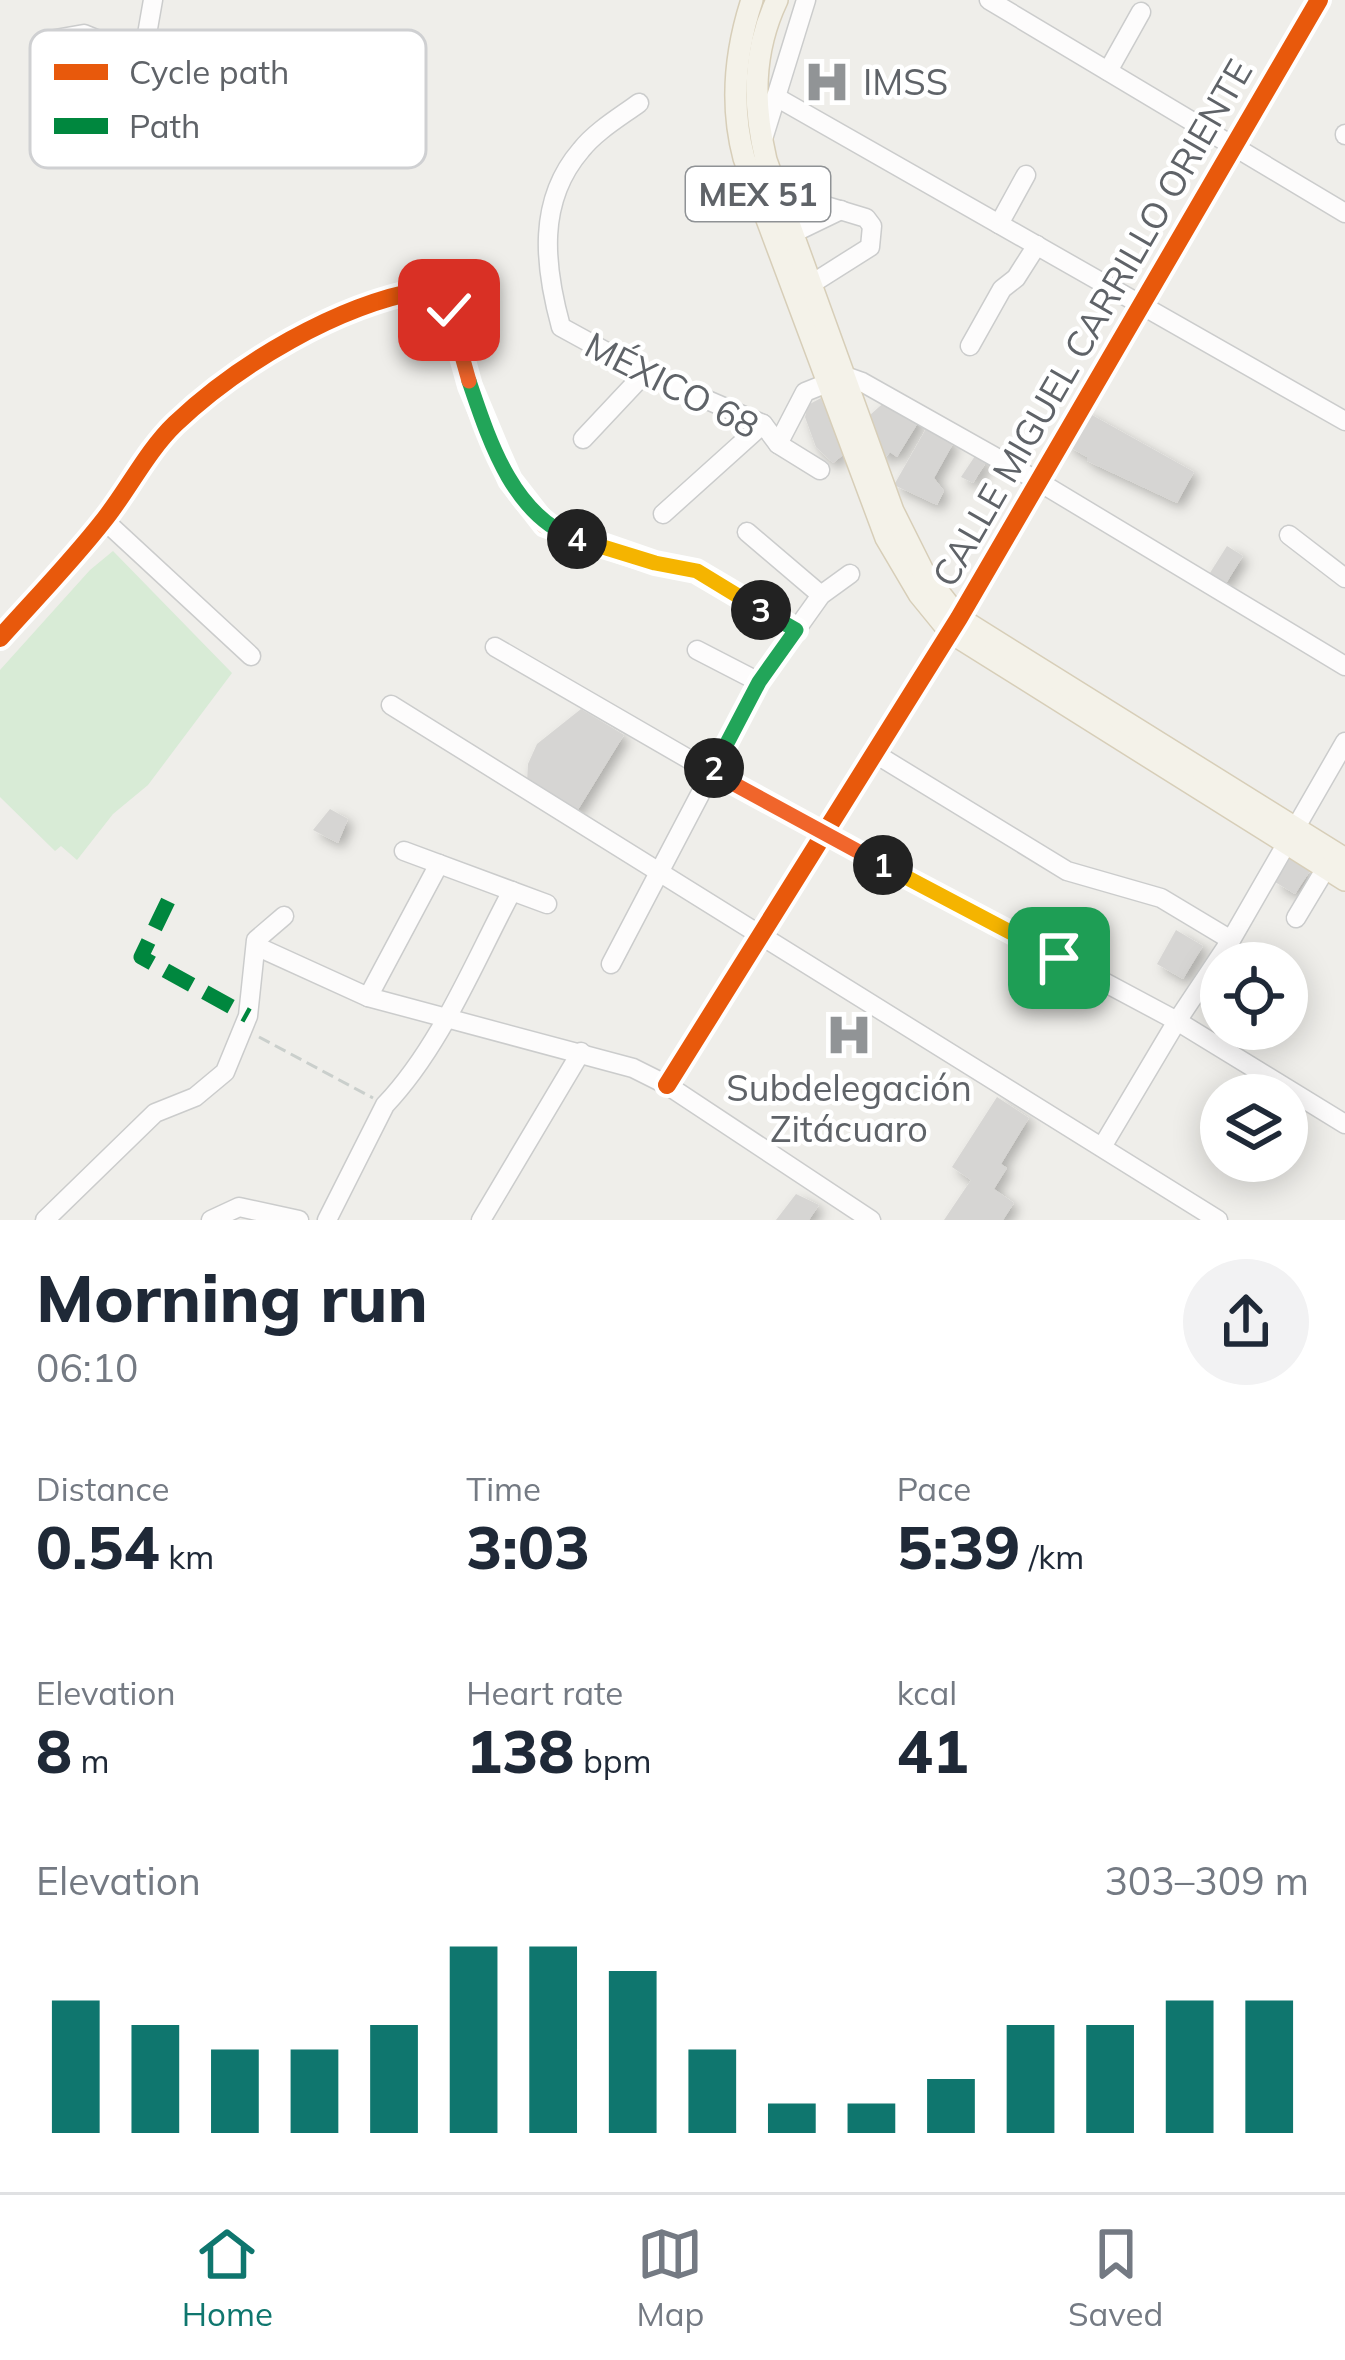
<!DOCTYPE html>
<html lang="en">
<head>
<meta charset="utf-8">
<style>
  :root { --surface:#fff; --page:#f2f2f3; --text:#1f2937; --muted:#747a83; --line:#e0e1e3; --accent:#0f766e }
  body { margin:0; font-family:Mulish,sans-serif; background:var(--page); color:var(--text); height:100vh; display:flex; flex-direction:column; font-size:45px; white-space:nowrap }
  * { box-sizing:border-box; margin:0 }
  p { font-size:39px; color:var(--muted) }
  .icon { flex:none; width:66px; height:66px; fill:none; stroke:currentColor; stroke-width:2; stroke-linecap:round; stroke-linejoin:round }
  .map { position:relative; height:1220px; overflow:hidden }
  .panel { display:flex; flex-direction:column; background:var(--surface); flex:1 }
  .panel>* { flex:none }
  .tools { position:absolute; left:1200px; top:942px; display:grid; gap:24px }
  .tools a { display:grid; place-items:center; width:108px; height:108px; border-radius:50%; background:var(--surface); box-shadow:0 6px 30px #0003; font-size:60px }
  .pin { position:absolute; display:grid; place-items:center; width:102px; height:102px; color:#fff; margin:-51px; border-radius:24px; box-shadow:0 6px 18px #0006 }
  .km { position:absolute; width:60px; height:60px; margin:-30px; border-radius:50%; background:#222; color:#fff; font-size:33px; line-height:60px; text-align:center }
  .round { display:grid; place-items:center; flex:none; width:126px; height:126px; border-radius:63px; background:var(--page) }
  .overview { display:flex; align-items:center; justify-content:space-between; height:204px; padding:0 36px }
  h1 { font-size:66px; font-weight:800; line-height:90px }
  .metrics { display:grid; grid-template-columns:repeat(3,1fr); gap:18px; height:204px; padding:12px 36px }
  .metrics div { display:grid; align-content:center }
  .metrics b { font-size:60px; font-weight:800 }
  .metrics small { font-size:33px; font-weight:400 }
  .metrics p { font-size:33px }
  .chart { height:336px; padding:24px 36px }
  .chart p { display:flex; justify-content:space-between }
  .chart svg { width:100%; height:216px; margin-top:12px; stroke:var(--accent); stroke-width:6 }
  .menu { display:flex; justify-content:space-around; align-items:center; height:168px; border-top:3px solid var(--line); background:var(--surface); font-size:33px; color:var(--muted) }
  .menu a { display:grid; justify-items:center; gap:6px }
  .menu .current { color:var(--accent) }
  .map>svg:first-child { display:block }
</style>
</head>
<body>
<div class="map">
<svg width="1345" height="1220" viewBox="0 0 1345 1220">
  <defs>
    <filter id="shadow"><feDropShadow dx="5.5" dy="5.5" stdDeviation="6" flood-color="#0004"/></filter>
  </defs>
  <rect width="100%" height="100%" fill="#efeeea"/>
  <!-- pitch -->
  <path fill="#d8ebd6" d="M113,551L232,673L148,785L113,814L77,860L61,846L55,851L0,797V670L90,570Z"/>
  <!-- building -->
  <g fill="#d6d5d3" filter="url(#shadow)">
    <path d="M821,398L843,455L833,463L816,447L805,417L808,405Z"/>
    <path d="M888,399L921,418L897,457L890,452L883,461L870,415Z"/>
    <path d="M1083,410L1194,472L1177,503L1087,461V457L1066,445Z"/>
    <path d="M927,427L954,442L934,478L944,491L937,505L894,485Z"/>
    <path d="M977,453L987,461L973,483L961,477Z"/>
    <path d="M1227,546L1243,556L1225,585L1208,576Z"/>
    <path d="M581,709L624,735L576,813L527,783L528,764L537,744Z"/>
    <path d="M330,809L348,819L338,843L313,830Z"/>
    <path d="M1290,858L1310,871L1295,894L1275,882Z"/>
    <path d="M1176,930L1203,946L1183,979L1157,964Z"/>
    <path d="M997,1097L1029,1118L1001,1164L1007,1168L994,1189L1014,1203L1003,1220H944L971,1180L952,1167Z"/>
    <path d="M796,1194L819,1205L809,1220H776Z"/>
  </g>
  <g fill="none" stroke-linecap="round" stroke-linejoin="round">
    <defs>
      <g id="minor">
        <path d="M989,0L1345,213"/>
        <path d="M44,41L84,34L126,51L137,48L146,40L153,0"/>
        <path d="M1108,71L1141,12"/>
        <path d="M776,97L1345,421"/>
        <path d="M639,103C620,117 596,131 581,150C537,201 544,265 561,327L645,373L763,424L778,444L820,470"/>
        <path d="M1345,135V134"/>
        <path d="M763,139L806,0"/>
        <path d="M777,191L866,218L872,226L870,247L802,290"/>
        <path d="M999,224L1026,175"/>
        <path d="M781,239L841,210"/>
        <path d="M970,346L1002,289L1016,278L1037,245"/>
        <path d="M583,439L645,373"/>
        <path d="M778,444L805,392L845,376L862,382L1036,480L1345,666"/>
        <path d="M663,514L763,424"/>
        <path d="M104,520L251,656"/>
        <path d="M747,532L821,595"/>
        <path d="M1289,535L1345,578"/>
        <path d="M0,638C35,599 72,561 104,520C128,490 147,451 175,424C238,364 337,305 423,290L449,310L470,386L498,453L510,480L545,525L655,563L696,571L796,630"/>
        <path d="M495,647L711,772L1177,1021L1345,1124"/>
        <path d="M697,650L759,682"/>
        <path d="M391,705L1218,1220"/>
        <path d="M874,753L1067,871L1161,898L1231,940"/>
        <path d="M404,851L547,904"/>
        <path d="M1296,918L1326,868"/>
        <path d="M256,946L368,997L633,1068L667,1085L871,1220"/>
        <path d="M611,964L759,682L821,595L850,574"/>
        <path d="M368,997L439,864"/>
        <path d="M667,1085L959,618L1319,0"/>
        <path d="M1102,1147L1177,1021L1231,940L1345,742"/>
        <path d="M45,1220L155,1113L195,1097L225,1072L248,1016L256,940L284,916"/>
        <path d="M211,1220L239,1207L299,1220"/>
        <path d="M327,1220L385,1105C441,1046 474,962 512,891"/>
        <path d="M481,1220L581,1052"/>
      </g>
      <g id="major">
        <path d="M752,0C735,52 730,105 744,158L886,538L919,594L950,632L1345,880"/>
        <path d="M777,0C752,53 753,104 766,160L893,511L925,575L959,618L1345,859"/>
      </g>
    </defs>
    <!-- minor casing -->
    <use href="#minor" stroke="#cbcccc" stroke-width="21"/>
    <!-- major casing -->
    <use href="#major" stroke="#d7ceb8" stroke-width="24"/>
    <!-- path -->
    <path stroke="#cacfcc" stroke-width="3" stroke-dasharray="12 6" stroke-linecap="butt" d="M259,1037L373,1098"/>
    <!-- minor -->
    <use href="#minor" stroke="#fdfcfc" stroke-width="18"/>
    <!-- major -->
    <use href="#major" stroke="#f4f2e9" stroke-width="21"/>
    <!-- quiet -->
    <path stroke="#00873e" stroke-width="15" stroke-dasharray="30 15" stroke-linecap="butt" d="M168,901L141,957L248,1016"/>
    <defs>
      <g id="cycleway">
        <path d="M0,638C35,599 72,561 104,520C128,490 147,451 175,424C238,364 337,305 423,290L449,310L470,386L498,453L510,480L545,525L655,563L696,571L796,630"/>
        <path d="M667,1085L959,618L1319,0"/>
      </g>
    </defs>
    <!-- cycleway casing -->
    <use href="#cycleway" stroke="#fff" stroke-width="26"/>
    <!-- cycleway -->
    <use href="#cycleway" stroke="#e8590c" stroke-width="18"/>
  </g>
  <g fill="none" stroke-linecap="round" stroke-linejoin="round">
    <defs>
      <path id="split-1" d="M883,865L1059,958"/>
      <path id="split-2" d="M714,768L712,772L883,865"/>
      <path id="split-3" d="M714,768L759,682L796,630L761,610"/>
      <path id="split-4" d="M577,539L655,563L697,571L761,610"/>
      <path id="split-5" d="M469,381C489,440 513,517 577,539"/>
      <path id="split-6" d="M449,310L469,381"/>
    </defs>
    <!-- split-1 casing -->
    <use href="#split-1" stroke="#fff" stroke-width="24"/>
    <!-- split-2 casing -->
    <use href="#split-2" stroke="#fff" stroke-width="24"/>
    <!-- split-3 casing -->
    <use href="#split-3" stroke="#fff" stroke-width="24"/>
    <!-- split-4 casing -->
    <use href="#split-4" stroke="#fff" stroke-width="24"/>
    <!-- split-5 casing -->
    <use href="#split-5" stroke="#fff" stroke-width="24"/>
    <!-- split-6 casing -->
    <use href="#split-6" stroke="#fff" stroke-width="24"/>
    <!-- split-1 -->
    <use href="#split-1" stroke="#f5b400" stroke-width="15"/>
    <!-- split-2 -->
    <use href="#split-2" stroke="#f0652b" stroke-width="15"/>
    <!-- split-3 -->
    <use href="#split-3" stroke="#22a559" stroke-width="15"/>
    <!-- split-4 -->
    <use href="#split-4" stroke="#f5b400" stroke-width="15"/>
    <!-- split-5 -->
    <use href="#split-5" stroke="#22a559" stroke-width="15"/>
    <!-- split-6 -->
    <use href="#split-6" stroke="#f0652b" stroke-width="15"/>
  </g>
  <!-- icons -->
  <defs>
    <symbol id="hospital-bare" viewBox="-9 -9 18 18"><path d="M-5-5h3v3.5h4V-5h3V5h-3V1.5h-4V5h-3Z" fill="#919496" stroke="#fff" stroke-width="2.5" paint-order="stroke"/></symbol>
  </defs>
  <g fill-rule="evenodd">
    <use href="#hospital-bare" x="794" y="49" width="66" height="66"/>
    <use href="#hospital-bare" x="816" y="1002" width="66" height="66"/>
  </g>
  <g text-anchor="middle" stroke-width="9" stroke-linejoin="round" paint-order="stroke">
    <!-- shield labels -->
    <rect fill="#fff" stroke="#8f9295" stroke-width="3" x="686" y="167" width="144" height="54" rx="9"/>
    <g font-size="33" font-weight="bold" fill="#5f6368">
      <text x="758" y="206">MEX 51</text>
    </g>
    <!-- poi labels -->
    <g font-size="36" fill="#5f6368" stroke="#fff" text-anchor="start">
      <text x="863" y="95">IMSS</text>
      <text x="849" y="1101" text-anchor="middle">Subdelegación<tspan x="849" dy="41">Zitácuaro</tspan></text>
    </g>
    <!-- street labels -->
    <g font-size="36" fill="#5f6368" stroke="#fff">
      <text transform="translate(1092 323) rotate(-60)" y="13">CALLE MIGUEL CARRILLO ORIENTE</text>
      <text transform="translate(672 385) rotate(27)" y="13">MÉXICO 68</text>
    </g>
  </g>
  <!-- legend -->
  <rect x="30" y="30" width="396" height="138" rx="18" fill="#fff" stroke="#cfd0d2" stroke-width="3"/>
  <rect x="54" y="64" width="54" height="16" fill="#e8590c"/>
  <rect x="54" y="118" width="54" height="16" fill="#00873e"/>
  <g font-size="33" fill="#5f6368">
    <text x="129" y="84">Cycle path</text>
    <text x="129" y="138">Path</text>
  </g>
</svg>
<div class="tools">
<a><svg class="icon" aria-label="locate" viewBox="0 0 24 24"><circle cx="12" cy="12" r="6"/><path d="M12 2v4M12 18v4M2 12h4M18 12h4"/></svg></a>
<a><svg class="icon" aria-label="layers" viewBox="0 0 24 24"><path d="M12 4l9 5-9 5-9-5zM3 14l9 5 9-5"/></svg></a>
</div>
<div class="pin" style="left:1059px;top:958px;background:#1e9e55"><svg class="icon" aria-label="arrive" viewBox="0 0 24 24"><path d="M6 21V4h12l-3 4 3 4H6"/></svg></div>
<div class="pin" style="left:449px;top:310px;background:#d93025"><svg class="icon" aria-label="check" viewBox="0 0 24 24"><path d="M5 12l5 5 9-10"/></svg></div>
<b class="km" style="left:883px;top:865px">1</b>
<b class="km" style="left:714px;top:768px">2</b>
<b class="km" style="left:761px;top:610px">3</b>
<b class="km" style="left:577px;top:539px">4</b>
</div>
<section class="panel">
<div class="overview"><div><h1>Morning run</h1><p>06:10</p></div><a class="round"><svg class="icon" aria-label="share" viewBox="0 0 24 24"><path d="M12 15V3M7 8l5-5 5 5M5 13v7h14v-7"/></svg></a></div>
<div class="metrics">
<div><p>Distance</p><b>0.54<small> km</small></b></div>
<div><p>Time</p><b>3:03</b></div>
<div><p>Pace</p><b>5:39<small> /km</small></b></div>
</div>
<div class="metrics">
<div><p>Elevation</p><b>8<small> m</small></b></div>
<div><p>Heart rate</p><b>138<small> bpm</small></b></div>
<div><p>kcal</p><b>41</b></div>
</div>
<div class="chart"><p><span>Elevation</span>303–309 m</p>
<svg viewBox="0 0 160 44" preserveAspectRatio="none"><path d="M5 44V17M15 44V22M25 44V27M35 44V27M45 44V22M55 44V6M65 44V6M75 44V11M85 44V27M95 44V38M105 44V38M115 44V33M125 44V22M135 44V22M145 44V17M155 44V17"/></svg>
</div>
</section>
<nav class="menu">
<a class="current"><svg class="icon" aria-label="home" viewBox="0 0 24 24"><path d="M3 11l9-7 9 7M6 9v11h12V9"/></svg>Home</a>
<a><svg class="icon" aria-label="map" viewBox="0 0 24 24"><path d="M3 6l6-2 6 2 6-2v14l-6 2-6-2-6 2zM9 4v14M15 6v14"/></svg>Map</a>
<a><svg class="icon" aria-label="saved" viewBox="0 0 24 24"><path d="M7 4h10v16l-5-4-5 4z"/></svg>Saved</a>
</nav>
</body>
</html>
